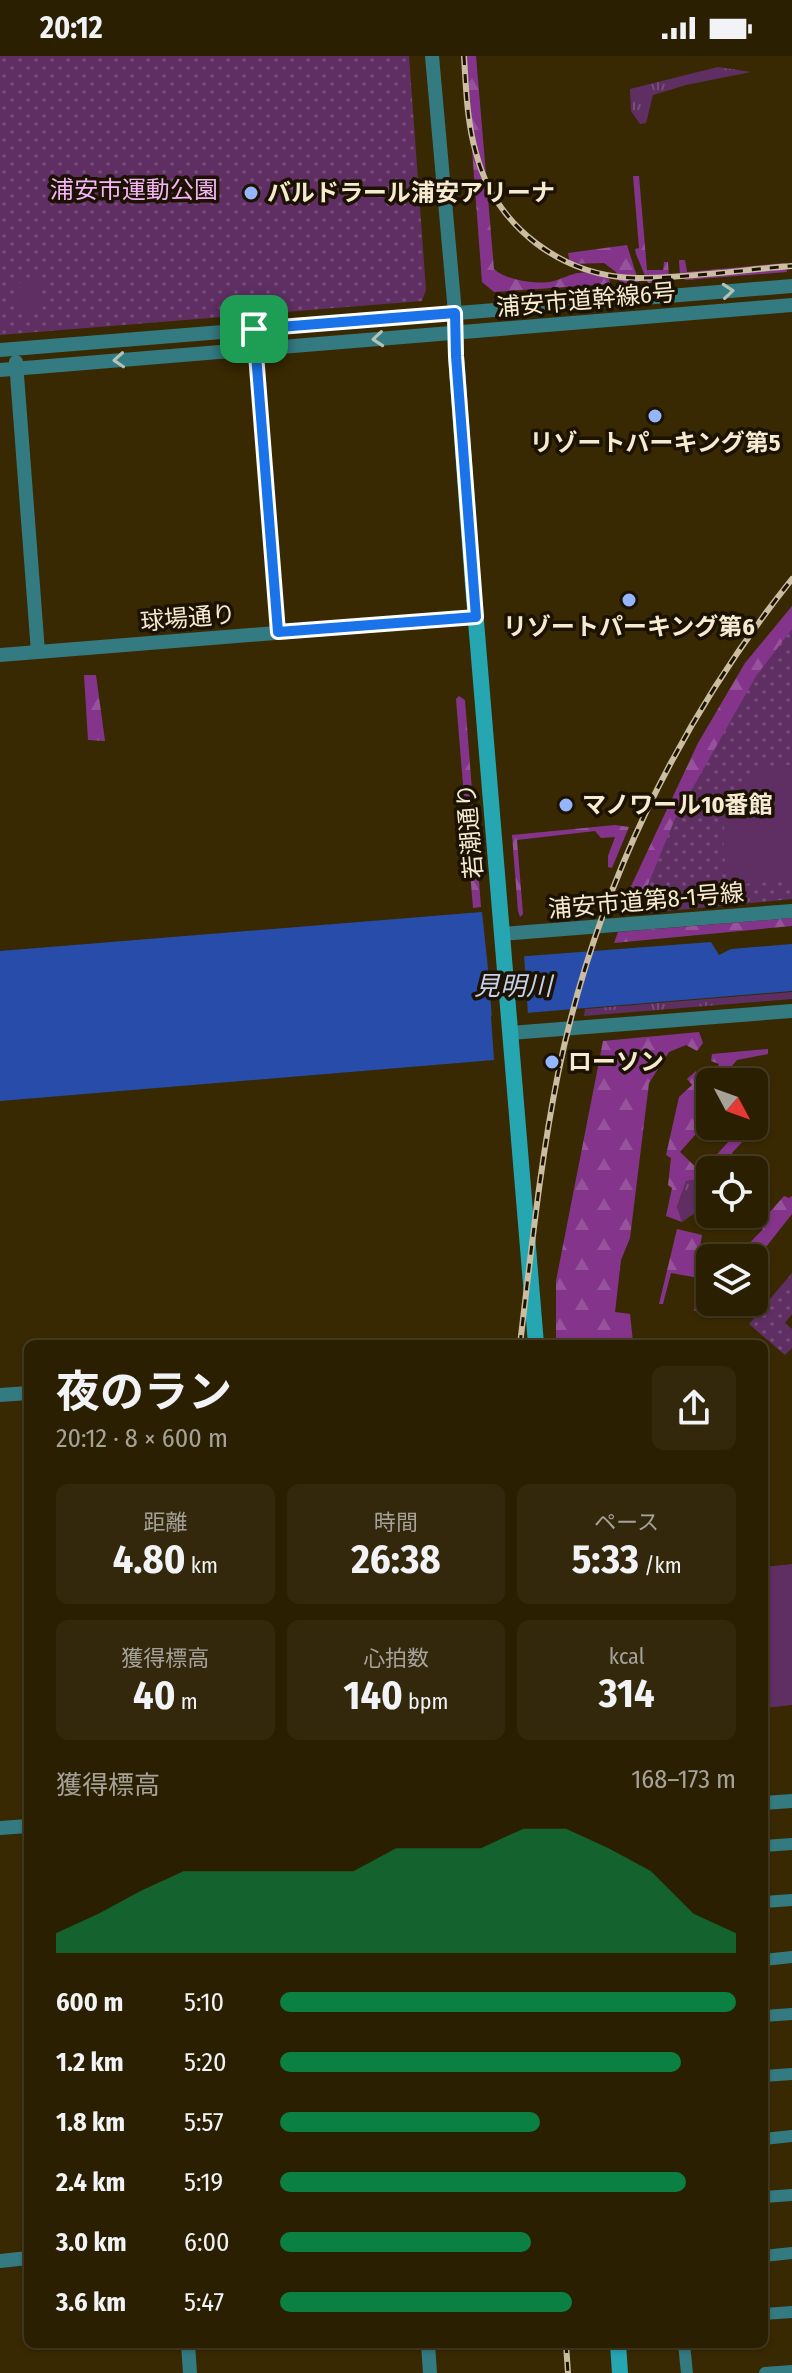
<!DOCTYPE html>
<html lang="ja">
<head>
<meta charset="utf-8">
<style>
  :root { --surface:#2b1f02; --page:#33270c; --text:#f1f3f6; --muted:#a6a299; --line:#473d24; --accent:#0b8043 }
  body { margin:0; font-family:"Fira Sans Condensed","Noto Sans JP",sans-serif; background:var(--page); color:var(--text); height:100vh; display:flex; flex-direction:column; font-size:30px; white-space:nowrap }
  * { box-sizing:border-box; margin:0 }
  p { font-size:26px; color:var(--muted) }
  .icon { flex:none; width:44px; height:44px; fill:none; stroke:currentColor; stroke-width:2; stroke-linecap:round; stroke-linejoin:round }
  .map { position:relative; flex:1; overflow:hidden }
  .drawer { position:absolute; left:24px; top:1284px; width:744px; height:1008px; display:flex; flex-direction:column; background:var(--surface); border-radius:12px; box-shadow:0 2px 6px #0004,0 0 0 2px var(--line) }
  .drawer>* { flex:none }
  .needle { width:52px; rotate:131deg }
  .controls { position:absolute; left:696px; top:1012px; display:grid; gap:16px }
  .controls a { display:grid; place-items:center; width:72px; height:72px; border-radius:12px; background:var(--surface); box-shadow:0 2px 6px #0004,0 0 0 2px var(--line); font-size:40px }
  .pin { position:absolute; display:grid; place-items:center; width:68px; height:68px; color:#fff; margin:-34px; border-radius:16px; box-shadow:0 4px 12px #0006 }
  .round { display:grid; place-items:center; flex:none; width:84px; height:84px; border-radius:12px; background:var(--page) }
  .head { display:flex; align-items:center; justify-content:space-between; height:136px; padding:0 32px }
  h1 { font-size:44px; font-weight:700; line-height:60px }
  .figures { display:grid; grid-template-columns:repeat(3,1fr); gap:12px; height:136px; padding:8px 32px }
  .figures div { display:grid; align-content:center; border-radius:12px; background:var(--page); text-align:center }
  .figures b { font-size:40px; font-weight:700 }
  .figures small { font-size:22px; font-weight:400 }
  .figures p { font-size:22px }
  .chart { height:224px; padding:16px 32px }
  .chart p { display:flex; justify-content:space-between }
  .chart svg { width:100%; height:144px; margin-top:8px; fill:var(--accent); opacity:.7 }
  ul { padding:0 32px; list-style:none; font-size:26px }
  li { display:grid; grid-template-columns:128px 96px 1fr; align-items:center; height:60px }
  li i { height:20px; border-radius:10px; background:var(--accent) }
  .status { display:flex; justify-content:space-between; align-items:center; height:56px; padding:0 40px; background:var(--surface); direction:ltr }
  .status svg { height:22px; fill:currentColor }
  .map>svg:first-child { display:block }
</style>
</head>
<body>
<div class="status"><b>20:12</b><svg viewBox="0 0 49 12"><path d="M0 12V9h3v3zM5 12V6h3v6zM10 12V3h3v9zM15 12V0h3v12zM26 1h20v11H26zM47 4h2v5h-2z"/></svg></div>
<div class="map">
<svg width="792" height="2317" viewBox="0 0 792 2317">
  <defs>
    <pattern id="grass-tufts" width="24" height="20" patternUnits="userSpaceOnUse" patternTransform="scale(2)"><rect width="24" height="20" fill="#5f2f63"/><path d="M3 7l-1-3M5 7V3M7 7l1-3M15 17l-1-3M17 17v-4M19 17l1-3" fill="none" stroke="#774d78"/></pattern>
    <pattern id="forest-firs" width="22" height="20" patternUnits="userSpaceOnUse" patternTransform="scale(2)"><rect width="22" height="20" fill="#84358b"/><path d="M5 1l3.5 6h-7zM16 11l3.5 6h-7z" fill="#96529a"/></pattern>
    <pattern id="park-dots" width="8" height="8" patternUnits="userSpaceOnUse" patternTransform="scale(2)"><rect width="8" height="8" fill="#5f2f63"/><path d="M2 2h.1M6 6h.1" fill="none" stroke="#774d78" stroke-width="1.8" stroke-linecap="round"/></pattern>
  </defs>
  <rect width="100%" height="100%" fill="#392902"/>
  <!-- grass -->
  <g fill="url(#grass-tufts)">
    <path d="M718,11L751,16L686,29L653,39L646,67L640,68L631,55L630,33Z"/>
    <path d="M792,936V943L584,960L585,953Z"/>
    <path d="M700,1123L705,1128L696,1144L695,1157L682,1166L677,1152L686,1125Z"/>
  </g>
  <!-- forest -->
  <g fill="url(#forest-firs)">
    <path d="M465,0H476L494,213C507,225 537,229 554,225C562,223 570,218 578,217C589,215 599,219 609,221L610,228L494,236L482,226Z"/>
    <path d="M633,120H639L647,214H663L664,206H668L669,222L666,225L648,227L636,198L635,193L639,192Z"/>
    <path d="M627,189L639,227L620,228L616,216L604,207L570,208L568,197Z"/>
    <path d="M679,204H685L687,216L785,207L787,216L686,224L680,221Z"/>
    <path d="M792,550V622L691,848L619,856L698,687L745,607Z"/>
    <path d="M84,619H96L105,685L88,684Z"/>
    <path d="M459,640L465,644L481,851L473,852L456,643Z"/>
    <path d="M615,769L629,771L612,812L608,811V800L615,781L601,782L595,775L517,784L523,858L520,861L518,855L512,779Z"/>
    <path d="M792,862V870L614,887L618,876Z"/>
    <path d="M699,976L703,987L697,995L686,989L669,996L649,1027L630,1182L621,1204L615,1256L630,1258L633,1286L575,1288L574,1283L556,1284V1225L603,985Z"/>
    <path d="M768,993V998L737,1004L718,1026L712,1024L719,1008L711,1005L712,998Z"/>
    <path d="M696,1015L701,1042L708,1053L699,1067L703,1070L680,1096L701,1116L729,1085L725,1082L732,1074L744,1084L732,1097L735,1101L724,1114H710L706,1146L696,1144L705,1127L700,1123L686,1125L677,1151L682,1166L666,1160L672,1132L668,1129L671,1102L666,1099L679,1041L692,1029L687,1023Z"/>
    <path d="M784,1140L789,1142L792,1140V1158L754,1206V1202H730L734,1187L744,1193L763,1173L759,1168Z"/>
    <path d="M677,1173L702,1179L697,1210L710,1212V1246H713L704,1255H694L699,1222L671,1217L663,1248H659Z"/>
  </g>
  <!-- park -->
  <g fill="url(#park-dots)">
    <path d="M0,0H409L426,234L422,245L0,279Z"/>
    <path d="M792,573V843L636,858L674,765L756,620Z"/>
    <path d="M792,1217V1258L785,1267L792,1273V1292L785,1299L749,1268Z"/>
  </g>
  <!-- pitch -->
  <g fill="#5f2f63">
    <path d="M40,225L43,252L15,256L14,227Z"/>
    <path d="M778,709H792V824L731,829C715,782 722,721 778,709Z"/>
    <path d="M792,1508V1649L764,1652V1511Z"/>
  </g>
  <!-- water -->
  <path fill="#274ca9" d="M482,856L487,903L711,886L719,899L731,893L792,888V935L491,960L494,1004L0,1045V895Z"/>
  <!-- pier -->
  <path fill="#392902" d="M524,899L528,959L492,962L487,902Z"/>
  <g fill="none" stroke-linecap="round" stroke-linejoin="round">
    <!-- minor -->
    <g stroke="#347a81" stroke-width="12">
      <path d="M764,1790L792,1788"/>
      <path d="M764,1846L792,1844"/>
      <path d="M764,1904L792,1901"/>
      <path d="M764,1960L792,1958"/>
      <path d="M764,2020L792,2018"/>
      <path d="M764,2083L792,2080"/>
      <path d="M764,2141L792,2139"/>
      <path d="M764,2200L792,2197"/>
      <path d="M764,2258L792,2256"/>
      <path d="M684,2288L687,2317"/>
      <path d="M765,2317L792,2315"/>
    </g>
    <!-- tertiary -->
    <g stroke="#347a81" stroke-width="14">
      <path d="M432,0L455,257"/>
      <path d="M255,286L278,576"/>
      <path d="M0,294L792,230"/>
      <path d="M16,306L38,596"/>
      <path d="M0,314L792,249"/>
      <path d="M0,599L476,561"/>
      <path d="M503,878L792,855"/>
      <path d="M510,977L792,955"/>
      <path d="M0,1339L28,1337"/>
      <path d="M764,1747L792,1745"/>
      <path d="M0,1772L28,1770"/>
      <path d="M0,2205L28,2202"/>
      <path d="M188,2288L190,2317"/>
      <path d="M428,2288L430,2317"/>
    </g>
    <!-- secondary -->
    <g stroke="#25a6b1" stroke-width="16">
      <path d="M455,257L456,300L473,529L536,1288"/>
      <path d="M618,2288L620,2317"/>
    </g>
    <defs>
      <g id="rail">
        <path d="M464,0C466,33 467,66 476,97C495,171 563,222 639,222C689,222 741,214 792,210"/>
        <path d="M520,1288C531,1198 540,1107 558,1018C595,837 677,667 792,523"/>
        <path d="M566,2288L568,2317"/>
      </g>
    </defs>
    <!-- rail casing -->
    <use href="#rail" stroke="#cabda1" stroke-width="6"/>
    <!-- rail -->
    <use href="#rail" stroke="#1b1201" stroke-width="3" stroke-dasharray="9" stroke-linecap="butt"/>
  </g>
  <!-- one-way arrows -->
  <defs><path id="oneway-chevron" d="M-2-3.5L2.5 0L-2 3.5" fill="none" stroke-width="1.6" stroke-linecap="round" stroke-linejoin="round" transform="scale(2)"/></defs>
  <g stroke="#b2c3b5">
    <use href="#oneway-chevron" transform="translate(728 235) rotate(-5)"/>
    <use href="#oneway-chevron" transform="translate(378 283) rotate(175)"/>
    <use href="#oneway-chevron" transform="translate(119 304) rotate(176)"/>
  </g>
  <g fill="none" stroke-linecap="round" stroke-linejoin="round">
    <defs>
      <path id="route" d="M455,257L456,300L476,561L278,576L254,273Z"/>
    </defs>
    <!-- route casing -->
    <use href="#route" stroke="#fff" stroke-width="16"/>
    <!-- route -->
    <use href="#route" stroke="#1a73e8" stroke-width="10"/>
  </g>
  <!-- markers -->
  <g fill="#95b6fd" stroke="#1b1201" stroke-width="3">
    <circle cx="251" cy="137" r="8"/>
    <circle cx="655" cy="360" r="8"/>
    <circle cx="629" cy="544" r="8"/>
    <circle cx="566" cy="749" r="8"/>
    <circle cx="552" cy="1006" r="8"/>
  </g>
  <g text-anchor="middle" stroke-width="7" stroke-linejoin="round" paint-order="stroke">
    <!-- park labels -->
    <g font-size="24" fill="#f3b5f7" stroke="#1b1201">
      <text x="134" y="142">浦安市運動公園</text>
    </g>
    <!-- poi labels -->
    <g font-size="24" font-weight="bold" fill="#f6ead1" stroke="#1b1201" text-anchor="start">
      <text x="267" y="145">バルドラール浦安アリーナ</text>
      <text x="655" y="395" text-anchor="middle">リゾートパーキング第5</text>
      <text x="629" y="579" text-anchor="middle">リゾートパーキング第6</text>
      <text x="582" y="757">マノワール10番館</text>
      <text x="568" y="1014">ローソン</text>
    </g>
    <!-- street labels -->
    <g font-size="24" fill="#f6ead1" stroke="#1b1201">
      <text transform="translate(586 244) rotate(-5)" y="8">浦安市道幹線6号</text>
      <text transform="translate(188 562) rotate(-5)" y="8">球場通り</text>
      <text transform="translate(470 775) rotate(-95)" y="8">若潮通り</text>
      <text transform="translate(646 845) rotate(-5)" y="8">浦安市道第8-1号線</text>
    </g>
    <!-- water labels -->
    <g font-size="26" font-style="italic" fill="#c5d1ea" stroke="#1b1201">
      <text x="513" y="939">見明川</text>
    </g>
  </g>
</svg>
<div class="controls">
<a><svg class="needle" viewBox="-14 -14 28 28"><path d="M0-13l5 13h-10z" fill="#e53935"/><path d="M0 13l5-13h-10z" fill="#a6a299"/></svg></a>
<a><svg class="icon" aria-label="locate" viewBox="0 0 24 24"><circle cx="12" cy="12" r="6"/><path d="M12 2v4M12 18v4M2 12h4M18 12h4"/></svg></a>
<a><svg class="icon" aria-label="layers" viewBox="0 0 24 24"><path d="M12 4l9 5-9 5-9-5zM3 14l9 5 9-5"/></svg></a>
</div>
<div class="pin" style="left:254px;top:273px;background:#1e9e55"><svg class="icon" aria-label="arrive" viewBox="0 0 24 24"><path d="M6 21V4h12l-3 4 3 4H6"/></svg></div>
<section class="drawer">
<div class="head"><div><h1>夜のラン</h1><p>20:12 · 8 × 600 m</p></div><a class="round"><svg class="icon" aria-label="share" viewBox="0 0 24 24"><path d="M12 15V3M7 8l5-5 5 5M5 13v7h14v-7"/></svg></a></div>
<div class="figures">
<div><p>距離</p><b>4.80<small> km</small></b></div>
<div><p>時間</p><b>26:38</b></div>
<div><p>ペース</p><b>5:33<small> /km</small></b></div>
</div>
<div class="figures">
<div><p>獲得標高</p><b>40<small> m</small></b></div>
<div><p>心拍数</p><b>140<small> bpm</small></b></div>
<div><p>kcal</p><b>314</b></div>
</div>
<div class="chart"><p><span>獲得標高</span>168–173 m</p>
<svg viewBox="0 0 160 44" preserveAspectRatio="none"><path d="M0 44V38L10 32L20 25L30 19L40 19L50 19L60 19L70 19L80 12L90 12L100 12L110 6L120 6L130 12L140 19L150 32L160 38V44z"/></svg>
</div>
<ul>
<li><b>600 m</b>5:10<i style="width:100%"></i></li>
<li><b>1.2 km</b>5:20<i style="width:88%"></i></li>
<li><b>1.8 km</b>5:57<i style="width:57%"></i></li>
<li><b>2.4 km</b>5:19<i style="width:89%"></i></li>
<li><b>3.0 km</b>6:00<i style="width:55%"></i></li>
<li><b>3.6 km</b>5:47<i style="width:64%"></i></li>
</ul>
</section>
</div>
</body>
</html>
